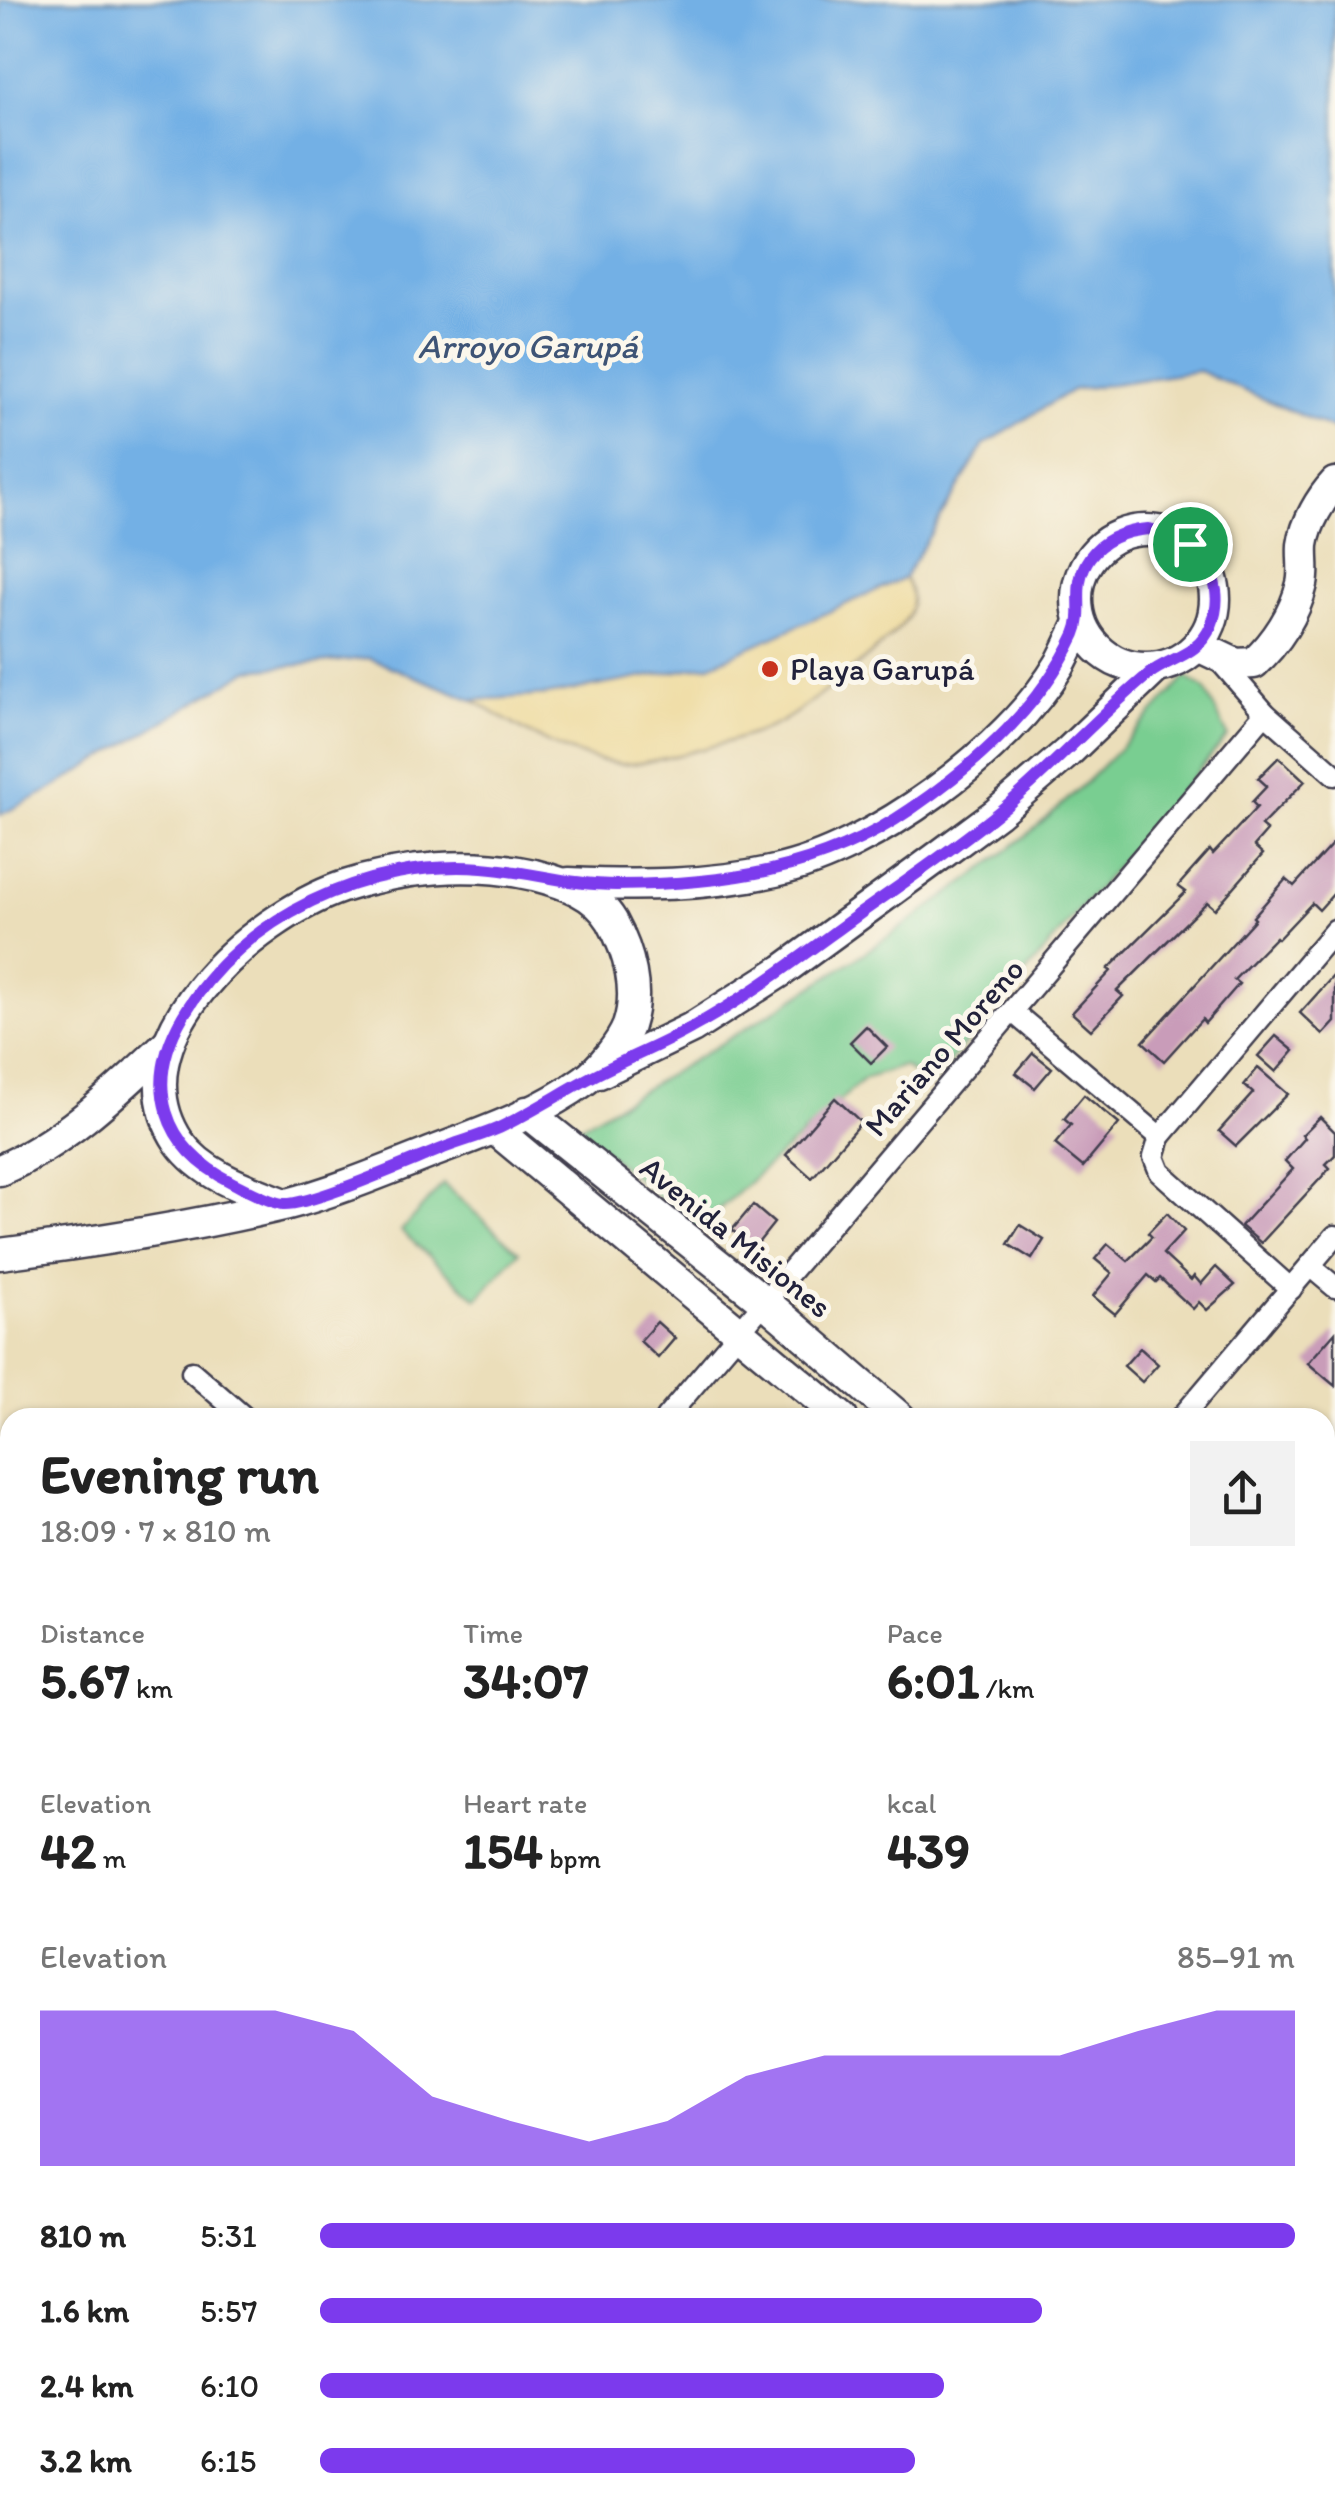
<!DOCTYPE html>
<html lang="en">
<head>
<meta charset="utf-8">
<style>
  :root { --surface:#fff; --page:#f2f2f2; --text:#222; --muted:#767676; --accent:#7c3aed }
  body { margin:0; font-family:Itim,sans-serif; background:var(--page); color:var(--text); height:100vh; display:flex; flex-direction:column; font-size:38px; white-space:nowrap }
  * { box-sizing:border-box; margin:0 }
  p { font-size:32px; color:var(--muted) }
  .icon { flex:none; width:55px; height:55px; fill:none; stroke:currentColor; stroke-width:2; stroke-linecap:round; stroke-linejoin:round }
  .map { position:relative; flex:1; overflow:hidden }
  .side { position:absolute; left:0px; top:1408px; width:1335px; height:1112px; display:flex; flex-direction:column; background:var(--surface); border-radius:30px 30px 0 0; box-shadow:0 2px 8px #0004 }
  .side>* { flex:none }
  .pin { position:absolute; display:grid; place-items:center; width:85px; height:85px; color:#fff; margin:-42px; border:5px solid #fff; border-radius:50%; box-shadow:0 2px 10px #0007 }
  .round { display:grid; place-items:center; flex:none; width:105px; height:105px; border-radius:0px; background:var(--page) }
  .head { display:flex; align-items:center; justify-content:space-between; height:170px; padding:0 40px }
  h1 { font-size:55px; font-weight:800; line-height:75px }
  .metrics { display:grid; grid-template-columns:repeat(3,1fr); gap:15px; height:170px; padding:10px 40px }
  .metrics div { display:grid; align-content:center }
  .metrics b { font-size:50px; font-weight:800 }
  .metrics small { font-size:28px; font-weight:400 }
  .metrics p { font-size:28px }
  .chart { height:280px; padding:20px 40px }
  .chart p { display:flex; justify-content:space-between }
  .chart svg { width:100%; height:180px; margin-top:10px; fill:var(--accent); opacity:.7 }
  ul { padding:0 40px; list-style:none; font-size:32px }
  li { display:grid; grid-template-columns:160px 120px 1fr; align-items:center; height:75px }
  li i { height:25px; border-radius:12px; background:var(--accent) }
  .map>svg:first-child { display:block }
</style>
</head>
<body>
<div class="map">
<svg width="1335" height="2519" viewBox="0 0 1335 2519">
  <rect width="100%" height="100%" fill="#fbf7ec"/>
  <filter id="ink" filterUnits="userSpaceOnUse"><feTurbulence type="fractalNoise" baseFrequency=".01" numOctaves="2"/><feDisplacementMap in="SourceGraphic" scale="20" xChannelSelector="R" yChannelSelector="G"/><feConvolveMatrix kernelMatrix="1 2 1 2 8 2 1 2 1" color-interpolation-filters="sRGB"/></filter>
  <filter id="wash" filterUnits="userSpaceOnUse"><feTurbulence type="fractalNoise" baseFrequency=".0048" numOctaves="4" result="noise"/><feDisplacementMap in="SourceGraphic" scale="40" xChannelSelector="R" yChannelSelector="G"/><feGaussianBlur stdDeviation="2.25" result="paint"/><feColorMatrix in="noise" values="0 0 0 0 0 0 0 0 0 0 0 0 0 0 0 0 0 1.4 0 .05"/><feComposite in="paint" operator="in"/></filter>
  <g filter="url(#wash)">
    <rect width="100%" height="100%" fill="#ebdeba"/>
    <!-- green -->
    <g fill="#79ce91" stroke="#4e7866" stroke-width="2.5">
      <path d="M1186,677L1205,689L1228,736L930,1085L903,1066L864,1079L697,1229L577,1128C729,1041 880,950 1018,842C1076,797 1136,732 1186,677Z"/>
      <path d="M443,1184L519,1252L477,1299L401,1231Z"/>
    </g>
    <!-- sand -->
    <path fill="#eeda9e" stroke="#887e6c" stroke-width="2.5" d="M904,578C913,591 914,606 905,620C893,640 804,709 781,722C756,736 645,767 619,764C563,756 519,729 473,700L547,695L710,665Z"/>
    <!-- water -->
    <path fill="#73b0e5" stroke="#4a6990" stroke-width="2.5" d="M0,0H1335V430L1199,371L1072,390L984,445L904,578L710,665L547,695L473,700L369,658L249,670L48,791L0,815Z"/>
    <g id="blocks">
      <!-- building -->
      <g fill="#c99cb9">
        <path d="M1279,757L1305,781L1261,826L1267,831L1254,846L1263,854L1215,909L1207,902L1117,991L1123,996L1091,1030L1072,1013L1111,971L1108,969L1186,892L1178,886L1210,850L1213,854L1257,807L1252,802L1267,786L1258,778Z"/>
        <path d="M1335,841V892L1319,910L1312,903L1278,939L1276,937L1234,980L1239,984L1205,1023L1202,1019L1164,1061L1143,1042L1255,919L1253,917L1286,879L1294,886Z"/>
        <path d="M1335,974V1022L1323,1035L1300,1013Z"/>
        <path d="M866,1026L887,1047L871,1063L850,1042Z"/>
        <path d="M1276,1036L1294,1051L1276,1072L1258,1056Z"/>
        <path d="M1033,1053L1052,1068L1035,1088L1016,1073Z"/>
        <path d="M1258,1068L1288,1094L1236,1146L1219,1131L1253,1093L1244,1085Z"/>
        <path d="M1084,1095L1119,1124L1083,1167L1055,1144L1071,1125L1064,1119Z"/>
        <path d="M835,1098L861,1122L812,1178L786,1155Z"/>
        <path d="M1320,1117L1335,1132V1155L1326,1164L1330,1168L1261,1243L1241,1226L1293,1169L1285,1161L1305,1138L1302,1135Z"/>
        <path d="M753,1205L774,1223L754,1248L732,1230Z"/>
        <path d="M1167,1213L1184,1231L1163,1254L1191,1280L1194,1276L1201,1284L1216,1267L1235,1285L1207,1310L1199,1302L1193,1309L1160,1278L1156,1282L1148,1275L1115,1314L1093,1296L1112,1273L1095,1259L1108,1244L1128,1261L1152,1237L1148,1233Z"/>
        <path d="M1020,1225L1044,1240L1032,1259L1008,1244Z"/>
        <path d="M657,1322L675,1338L658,1358L640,1341Z"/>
        <path d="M1335,1332V1386L1308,1363Z"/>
        <path d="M1140,1348L1158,1364L1142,1382L1124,1366Z"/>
      </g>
    </g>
  </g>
  <g filter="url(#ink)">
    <use href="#blocks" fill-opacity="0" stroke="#403e4e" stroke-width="2.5"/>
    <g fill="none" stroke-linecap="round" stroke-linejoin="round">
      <defs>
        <g id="minor">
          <path d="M1219,660L1265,713L1335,775"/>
          <path d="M1013,1012L1160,1137L1154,1157L1160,1172L1291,1289"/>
          <path d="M1160,1137L1335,930"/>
          <path d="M1310,1266L1335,1287"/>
          <path d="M192,1372L245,1418"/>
          <path d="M666,1418L1265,713"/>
          <path d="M1181,1418L1335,1236"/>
          <path d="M0,1992L10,2000"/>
          <path d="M0,2215L10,2202"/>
          <path d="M0,2233L10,2242"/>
          <path d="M1325,2334L1335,2342"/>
          <path d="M1325,2444L1335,2432"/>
          <path d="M326,2510L337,2519"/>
          <path d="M935,2510L945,2519"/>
          <path d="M746,2519L754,2510"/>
          <path d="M1263,2519L1270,2510"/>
        </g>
        <g id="secondary">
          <circle cx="1146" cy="599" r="69"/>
          <path d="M1198,646L1236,664L1254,663C1276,643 1295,614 1302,584C1305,571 1302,558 1303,545C1306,523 1321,498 1335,483"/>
          <path d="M569,883C636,886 708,886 775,871C873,850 1008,751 1060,664C1067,651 1073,637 1080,623"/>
          <path d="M599,1073L692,1028L783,970L935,859L997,813L1067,753L1156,668"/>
          <path d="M527,1112L765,1302L900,1418"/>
          <path d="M496,1130L842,1418"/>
          <path d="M0,1170C64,1143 117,1091 167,1044"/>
          <path d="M0,1254C96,1242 190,1227 284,1205C334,1192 382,1172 430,1153C482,1133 539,1114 585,1080C600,1069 621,1044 628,1026C640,991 629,952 612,921C595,893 565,883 534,875C472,861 403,867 342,887C255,917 110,1040 179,1142C203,1176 248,1190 285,1204"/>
          <path d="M1325,1778L1335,1786"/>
          <path d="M1325,1828L1335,1836"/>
        </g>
      </defs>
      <!-- minor casing -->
      <use href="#minor" stroke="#403e4e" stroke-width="25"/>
      <!-- secondary casing -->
      <use href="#secondary" stroke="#403e4e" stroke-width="35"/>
      <!-- minor -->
      <use href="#minor" stroke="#fff" stroke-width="20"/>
      <!-- secondary -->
      <use href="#secondary" stroke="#fff" stroke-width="30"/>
      <defs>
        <g id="rail">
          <path d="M0,2297L10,2305"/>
          <path d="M0,2413L10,2422"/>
          <path d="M111,2510L121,2519"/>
          <path d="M258,2510L269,2519"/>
        </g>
      </defs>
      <!-- rail casing -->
      <use href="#rail" stroke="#22223b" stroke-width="10"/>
      <!-- rail -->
      <use href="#rail" stroke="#fbf7ec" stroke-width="6" stroke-dasharray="19" stroke-linecap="butt"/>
    </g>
  </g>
  <g fill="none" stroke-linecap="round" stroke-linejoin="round" filter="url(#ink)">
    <defs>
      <path id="route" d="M1148,529C1194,537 1231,577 1211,626C1198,656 1171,657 1149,674C1097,717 1052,768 1000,811C955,848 906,881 858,915C804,954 750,996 691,1028C656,1048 617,1062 582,1082C555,1097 528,1114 499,1128C483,1135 465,1140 449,1146C417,1158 311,1206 283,1204C268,1202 247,1190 233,1183C162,1148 143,1084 183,1016C242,916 367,859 482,868C528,871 570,885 616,885C724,884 820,872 911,809C975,765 1042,705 1075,634C1086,609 1070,585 1090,557C1104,538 1126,531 1148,529Z"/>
    </defs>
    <!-- route casing -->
    <use href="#route" stroke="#fff" stroke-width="20"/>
    <!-- route -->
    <use href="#route" stroke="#7c3aed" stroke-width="12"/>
  </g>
  <!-- markers -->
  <circle fill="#c8321e" stroke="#fbf7ec" stroke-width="4" cx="770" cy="669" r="10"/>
  <g text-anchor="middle" stroke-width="10" stroke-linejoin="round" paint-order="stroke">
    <!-- poi labels -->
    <g font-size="32" fill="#22223b" stroke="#fbf7ec" text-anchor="start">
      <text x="790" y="680">Playa Garupá</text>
    </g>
    <!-- street labels -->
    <g font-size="32" fill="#22223b" stroke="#fbf7ec">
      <text transform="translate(944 1047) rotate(-49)" y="11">Mariano Moreno</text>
      <text transform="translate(736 1237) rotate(39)" y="11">Avenida Misiones</text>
    </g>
    <!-- water labels -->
    <g font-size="35" font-style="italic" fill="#3e5476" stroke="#fbf7ec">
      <text x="528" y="358">Arroyo Garupá</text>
    </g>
  </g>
</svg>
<div class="pin" style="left:1190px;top:544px;background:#1e9e55"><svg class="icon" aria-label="arrive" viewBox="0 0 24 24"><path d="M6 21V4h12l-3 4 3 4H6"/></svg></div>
<section class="side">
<div class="head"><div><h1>Evening run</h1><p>18:09 · 7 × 810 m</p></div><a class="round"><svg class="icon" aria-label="share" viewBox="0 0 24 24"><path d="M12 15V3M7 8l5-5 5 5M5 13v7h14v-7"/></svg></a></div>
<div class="metrics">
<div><p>Distance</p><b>5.67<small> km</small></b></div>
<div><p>Time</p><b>34:07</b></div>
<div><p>Pace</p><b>6:01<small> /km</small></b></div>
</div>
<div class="metrics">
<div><p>Elevation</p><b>42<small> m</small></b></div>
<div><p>Heart rate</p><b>154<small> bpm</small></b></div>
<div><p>kcal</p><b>439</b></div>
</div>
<div class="chart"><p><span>Elevation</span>85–91 m</p>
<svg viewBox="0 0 160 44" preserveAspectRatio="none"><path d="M0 44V6L10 6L20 6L30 6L40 11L50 27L60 33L70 38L80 33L90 22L100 17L110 17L120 17L130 17L140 11L150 6L160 6V44z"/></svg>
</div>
<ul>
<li><b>810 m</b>5:31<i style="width:100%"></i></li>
<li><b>1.6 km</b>5:57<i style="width:74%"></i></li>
<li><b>2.4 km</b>6:10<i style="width:64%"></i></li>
<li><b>3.2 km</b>6:15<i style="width:61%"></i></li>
</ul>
</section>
</div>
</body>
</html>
